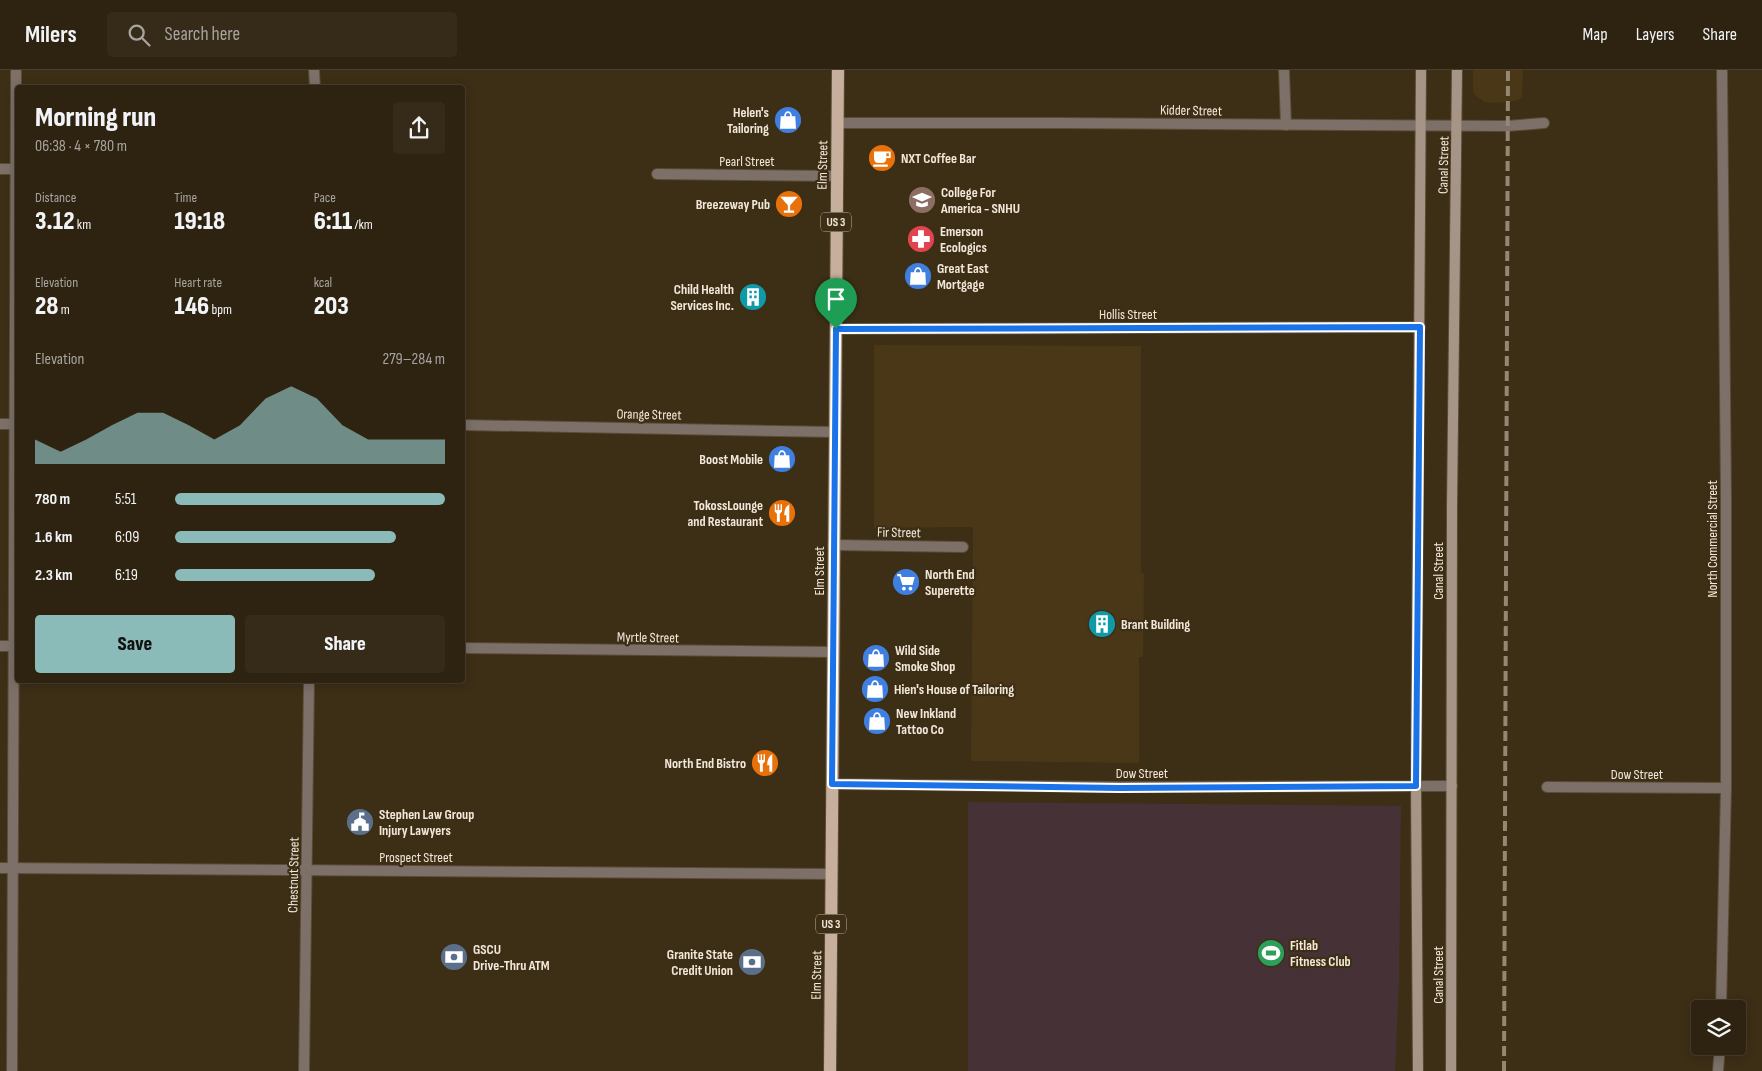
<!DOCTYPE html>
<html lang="en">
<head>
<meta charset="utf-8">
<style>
  :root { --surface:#2e2210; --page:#362a19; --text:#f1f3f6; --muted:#a7a49f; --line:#493f30; --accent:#8bbbb9 }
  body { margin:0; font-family:"Sofia Sans Condensed",sans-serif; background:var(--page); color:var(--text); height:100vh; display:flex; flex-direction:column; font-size:19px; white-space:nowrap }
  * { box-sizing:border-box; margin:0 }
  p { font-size:16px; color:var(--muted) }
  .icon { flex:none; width:28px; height:28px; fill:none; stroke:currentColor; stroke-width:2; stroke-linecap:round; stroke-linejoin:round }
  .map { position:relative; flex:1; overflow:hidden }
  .sheet { position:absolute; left:15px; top:15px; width:450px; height:598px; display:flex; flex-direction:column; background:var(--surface); border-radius:5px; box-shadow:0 2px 12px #0003,0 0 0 1px var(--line) }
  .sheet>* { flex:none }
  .fabs { position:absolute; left:1691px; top:930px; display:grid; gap:10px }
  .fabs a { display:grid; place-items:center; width:55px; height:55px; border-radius:5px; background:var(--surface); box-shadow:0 2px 12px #0003,0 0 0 1px var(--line); font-size:25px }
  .pin { position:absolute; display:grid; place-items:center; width:42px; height:42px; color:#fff; margin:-51px -21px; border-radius:50% 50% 50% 0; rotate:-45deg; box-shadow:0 0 5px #0007 }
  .pin .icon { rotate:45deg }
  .round { display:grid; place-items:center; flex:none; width:52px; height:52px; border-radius:5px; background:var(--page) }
  .headline { display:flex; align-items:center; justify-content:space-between; height:85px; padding:0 20px }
  h1 { font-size:28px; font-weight:800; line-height:38px }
  .figures { display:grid; grid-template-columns:repeat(3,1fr); gap:8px; height:85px; padding:5px 20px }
  .figures div { display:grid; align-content:center }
  .figures b { font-size:25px; font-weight:800 }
  .figures small { font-size:14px; font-weight:400 }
  .figures p { font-size:14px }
  .chart { height:140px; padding:10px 20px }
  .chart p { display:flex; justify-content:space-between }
  .chart svg { width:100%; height:90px; margin-top:5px; fill:var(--accent); opacity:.7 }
  .primary-button { display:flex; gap:10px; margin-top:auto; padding:10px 20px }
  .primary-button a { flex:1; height:58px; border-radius:5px; background:var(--accent); color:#111; font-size:20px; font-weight:800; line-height:58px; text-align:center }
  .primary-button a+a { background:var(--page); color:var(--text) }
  ul { padding:0 20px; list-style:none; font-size:16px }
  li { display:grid; grid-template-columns:80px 60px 1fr; align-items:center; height:38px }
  li i { height:12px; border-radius:6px; background:var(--accent) }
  header { display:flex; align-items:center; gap:30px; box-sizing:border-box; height:70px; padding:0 25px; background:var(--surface); border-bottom:1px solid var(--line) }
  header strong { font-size:24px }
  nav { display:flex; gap:28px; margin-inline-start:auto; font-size:18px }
  .search { width:350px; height:45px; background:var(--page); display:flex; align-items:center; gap:12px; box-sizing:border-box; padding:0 18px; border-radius:5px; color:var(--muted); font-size:19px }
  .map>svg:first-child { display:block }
</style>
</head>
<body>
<header>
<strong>Milers</strong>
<div class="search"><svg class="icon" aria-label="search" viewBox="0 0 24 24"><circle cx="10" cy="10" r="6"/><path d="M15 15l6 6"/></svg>Search here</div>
<nav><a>Map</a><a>Layers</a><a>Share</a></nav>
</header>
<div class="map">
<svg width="1762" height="1001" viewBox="0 0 1762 1001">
  <rect width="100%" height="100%" fill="#3d2e16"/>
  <!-- commercial -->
  <path fill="#463236" d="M968,732L1401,736L1399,911L1395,1001H968Z"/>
  <!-- built -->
  <g fill="#493717">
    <path d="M1473,0H1523L1522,28L1515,31L1495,33L1485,32L1477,27L1473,22Z"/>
    <path d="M874,275L1141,276V503H1144L1143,587H1139V693L971,691L973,457L874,458Z"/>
  </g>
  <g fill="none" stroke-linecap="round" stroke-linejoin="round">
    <defs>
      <g id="street">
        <path d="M314,0L315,18"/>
        <path d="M1284,0L1286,55"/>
        <path d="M837,53H1062L1507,56L1544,53"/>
        <path d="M0,99H18"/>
        <path d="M657,104L836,106"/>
        <path d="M836,259L1420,257"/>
        <path d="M0,354H18"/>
        <path d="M462,355L835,362"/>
        <path d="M833,475L963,477"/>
        <path d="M0,576H18"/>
        <path d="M462,578L834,582"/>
        <path d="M832,714L1120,717L1452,716"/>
        <path d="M1547,717L1726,718"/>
        <path d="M0,798L831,804"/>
        <path d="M1721,939L1726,718V427L1722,0"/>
        <path d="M12,1001L16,0"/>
        <path d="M304,1001L309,610"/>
        <path d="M1718,1001L1720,976"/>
      </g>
      <g id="secondary">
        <path d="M1418,1001L1416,716L1421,0"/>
        <path d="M1451,1001L1452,436L1457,0"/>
      </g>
      <path id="primary" d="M830,1001L838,0"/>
    </defs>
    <!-- street casing -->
    <use href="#street" stroke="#5a4c35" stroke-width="12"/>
    <!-- secondary casing -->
    <use href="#secondary" stroke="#5a4c35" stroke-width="12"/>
    <!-- primary casing -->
    <use href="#primary" stroke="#5a4c35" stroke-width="14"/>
    <!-- street -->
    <use href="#street" stroke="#7c7068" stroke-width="10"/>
    <!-- secondary -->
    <use href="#secondary" stroke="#a69486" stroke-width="10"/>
    <!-- primary -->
    <use href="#primary" stroke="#c7af9d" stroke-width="12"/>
    <!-- rail -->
    <path stroke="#948774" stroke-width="4" stroke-dasharray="10 5" stroke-linecap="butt" d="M1504,1001L1508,0"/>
  </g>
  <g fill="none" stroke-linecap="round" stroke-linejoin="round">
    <defs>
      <path id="route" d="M1420,257L1416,716L1120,718L832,714L836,259Z"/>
    </defs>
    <!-- route casing -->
    <use href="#route" stroke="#fff" stroke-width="10"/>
    <!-- route -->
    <use href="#route" stroke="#1a73e8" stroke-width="6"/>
  </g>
  <!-- icons -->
  <defs>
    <symbol id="shop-disc" viewBox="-11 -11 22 22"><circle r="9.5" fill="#3f7fe0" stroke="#3d2e16"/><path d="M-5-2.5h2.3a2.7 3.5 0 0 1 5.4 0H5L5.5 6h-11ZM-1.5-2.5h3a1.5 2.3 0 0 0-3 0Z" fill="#fff"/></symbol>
    <symbol id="cafe-disc" viewBox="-11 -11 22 22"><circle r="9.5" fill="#e8710a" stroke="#3d2e16"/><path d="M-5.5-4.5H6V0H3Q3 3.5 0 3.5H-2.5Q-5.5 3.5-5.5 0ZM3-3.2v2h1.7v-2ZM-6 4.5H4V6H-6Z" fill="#fff"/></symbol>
    <symbol id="university-disc" viewBox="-11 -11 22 22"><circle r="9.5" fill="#8d6e63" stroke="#3d2e16"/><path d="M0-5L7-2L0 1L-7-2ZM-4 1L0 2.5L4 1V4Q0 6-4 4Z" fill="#fff"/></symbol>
    <symbol id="bar-disc" viewBox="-11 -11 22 22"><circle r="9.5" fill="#e8710a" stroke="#3d2e16"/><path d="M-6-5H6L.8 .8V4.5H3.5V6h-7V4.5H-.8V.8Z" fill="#fff"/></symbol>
    <symbol id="pharmacy-disc" viewBox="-11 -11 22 22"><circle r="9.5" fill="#e0444e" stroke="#3d2e16"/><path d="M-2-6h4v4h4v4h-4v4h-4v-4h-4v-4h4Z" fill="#fff"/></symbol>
    <symbol id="building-disc" viewBox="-11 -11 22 22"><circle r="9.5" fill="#0f9aa8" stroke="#3d2e16"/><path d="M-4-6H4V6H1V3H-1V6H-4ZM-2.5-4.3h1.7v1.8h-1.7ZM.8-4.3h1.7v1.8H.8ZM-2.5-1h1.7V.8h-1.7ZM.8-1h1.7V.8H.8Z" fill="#fff"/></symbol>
    <symbol id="restaurant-disc" viewBox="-11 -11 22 22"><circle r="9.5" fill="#e8710a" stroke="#3d2e16"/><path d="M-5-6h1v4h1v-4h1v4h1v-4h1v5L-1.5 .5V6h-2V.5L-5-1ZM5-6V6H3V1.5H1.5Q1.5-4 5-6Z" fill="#fff"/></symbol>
    <symbol id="supermarket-disc" viewBox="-11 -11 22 22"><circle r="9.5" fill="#3f7fe0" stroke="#3d2e16"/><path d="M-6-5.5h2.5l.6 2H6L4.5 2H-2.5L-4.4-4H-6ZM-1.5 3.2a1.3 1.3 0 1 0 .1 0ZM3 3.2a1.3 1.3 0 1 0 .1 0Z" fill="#fff"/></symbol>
    <symbol id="civic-disc" viewBox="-11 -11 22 22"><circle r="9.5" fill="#5c6f8a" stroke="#3d2e16"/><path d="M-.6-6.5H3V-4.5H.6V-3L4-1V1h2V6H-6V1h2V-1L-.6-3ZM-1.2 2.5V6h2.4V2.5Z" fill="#fff"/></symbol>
    <symbol id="stadium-disc" viewBox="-11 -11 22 22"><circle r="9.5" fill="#2e9e5b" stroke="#3d2e16"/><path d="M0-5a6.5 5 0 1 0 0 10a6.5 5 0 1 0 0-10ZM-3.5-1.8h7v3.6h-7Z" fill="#fff"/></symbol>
    <symbol id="bank-disc" viewBox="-11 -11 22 22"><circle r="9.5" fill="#5c6f8a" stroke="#3d2e16"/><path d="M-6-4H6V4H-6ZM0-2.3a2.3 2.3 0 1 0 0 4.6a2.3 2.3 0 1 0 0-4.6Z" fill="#fff"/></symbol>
  </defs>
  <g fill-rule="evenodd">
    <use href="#shop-disc" x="772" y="34" width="32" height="32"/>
    <use href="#cafe-disc" x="866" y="72" width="32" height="32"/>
    <use href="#university-disc" x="906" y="114" width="32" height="32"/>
    <use href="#bar-disc" x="773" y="118" width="32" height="32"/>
    <use href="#pharmacy-disc" x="905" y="153" width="32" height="32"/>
    <use href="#shop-disc" x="902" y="190" width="32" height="32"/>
    <use href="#building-disc" x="737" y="211" width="32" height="32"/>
    <use href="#shop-disc" x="766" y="373" width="32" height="32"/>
    <use href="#restaurant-disc" x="766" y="427" width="32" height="32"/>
    <use href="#supermarket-disc" x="890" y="496" width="32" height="32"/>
    <use href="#building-disc" x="1086" y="538" width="32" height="32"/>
    <use href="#shop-disc" x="860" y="572" width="32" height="32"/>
    <use href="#shop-disc" x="859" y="603" width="32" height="32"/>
    <use href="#shop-disc" x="861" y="635" width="32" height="32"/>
    <use href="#restaurant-disc" x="749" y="677" width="32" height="32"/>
    <use href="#civic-disc" x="344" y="736" width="32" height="32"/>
    <use href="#stadium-disc" x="1255" y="867" width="32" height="32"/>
    <use href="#bank-disc" x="438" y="871" width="32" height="32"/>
    <use href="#bank-disc" x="736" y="876" width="32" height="32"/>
  </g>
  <g text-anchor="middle" stroke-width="4.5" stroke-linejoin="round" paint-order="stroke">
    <!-- shield labels -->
    <g fill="#3d2e16" stroke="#bcb09f" stroke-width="1">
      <rect x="821" y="142.5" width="30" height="19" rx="4"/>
      <rect x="816" y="844.5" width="30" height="19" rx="4"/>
    </g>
    <g font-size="12" font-weight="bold" fill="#f2e8da">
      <text x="836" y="156">US 3</text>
      <text x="831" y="858">US 3</text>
    </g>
    <!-- street labels -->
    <g font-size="14" fill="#f2e8da" stroke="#3d2e16">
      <text transform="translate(1191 40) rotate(1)" y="5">Kidder Street</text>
      <text x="747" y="96">Pearl Street</text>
      <text transform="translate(822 95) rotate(-89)" y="5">Elm Street</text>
      <text transform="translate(1443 95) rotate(-89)" y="5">Canal Street</text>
      <text x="1128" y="249">Hollis Street</text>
      <text transform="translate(649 344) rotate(1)" y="5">Orange Street</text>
      <text transform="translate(899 462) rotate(1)" y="5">Fir Street</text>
      <text transform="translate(1712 469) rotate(-90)" y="5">North Commercial Street</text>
      <text transform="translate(819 501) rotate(-90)" y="5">Elm Street</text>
      <text transform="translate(1438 501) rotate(-90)" y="5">Canal Street</text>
      <text transform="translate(648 567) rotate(1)" y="5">Myrtle Street</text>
      <text x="1142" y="708">Dow Street</text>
      <text x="1637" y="709">Dow Street</text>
      <text x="416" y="792">Prospect Street</text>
      <text transform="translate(293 805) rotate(-89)" y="5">Chestnut Street</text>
      <text transform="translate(816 905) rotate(-89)" y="5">Elm Street</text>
      <text transform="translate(1438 905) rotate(-90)" y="5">Canal Street</text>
    </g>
    <!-- poi labels -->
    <g font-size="14" font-weight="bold" fill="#f2e8da" stroke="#3d2e16" text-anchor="start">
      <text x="769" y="47" text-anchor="end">Helen's<tspan x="769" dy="16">Tailoring</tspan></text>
      <text x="901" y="93">NXT Coffee Bar</text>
      <text x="941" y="127">College For<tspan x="941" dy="16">America - SNHU</tspan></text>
      <text x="770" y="139" text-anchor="end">Breezeway Pub</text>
      <text x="940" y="166">Emerson<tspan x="940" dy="16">Ecologics</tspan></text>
      <text x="937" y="203">Great East<tspan x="937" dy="16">Mortgage</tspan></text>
      <text x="734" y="224" text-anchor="end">Child Health<tspan x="734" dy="16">Services Inc.</tspan></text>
      <text x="763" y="394" text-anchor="end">Boost Mobile</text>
      <text x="763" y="440" text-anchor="end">TokossLounge<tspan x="763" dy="16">and Restaurant</tspan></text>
      <text x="925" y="509">North End<tspan x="925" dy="16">Superette</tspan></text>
      <text x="1121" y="559">Brant Building</text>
      <text x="895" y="585">Wild Side<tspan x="895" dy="16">Smoke Shop</tspan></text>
      <text x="894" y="624">Hien's House of Tailoring</text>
      <text x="896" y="648">New Inkland<tspan x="896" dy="16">Tattoo Co</tspan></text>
      <text x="746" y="698" text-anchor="end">North End Bistro</text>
      <text x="379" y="749">Stephen Law Group<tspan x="379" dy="16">Injury Lawyers</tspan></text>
      <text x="1290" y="880">Fitlab<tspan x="1290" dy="16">Fitness Club</tspan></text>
      <text x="473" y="884">GSCU<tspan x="473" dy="16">Drive-Thru ATM</tspan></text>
      <text x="733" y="889" text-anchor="end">Granite State<tspan x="733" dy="16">Credit Union</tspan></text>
    </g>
  </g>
</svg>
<div class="fabs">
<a><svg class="icon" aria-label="layers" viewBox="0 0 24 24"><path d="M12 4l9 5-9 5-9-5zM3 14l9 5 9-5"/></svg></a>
</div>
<div class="pin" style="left:836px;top:259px;background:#1e9e55"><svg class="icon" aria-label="arrive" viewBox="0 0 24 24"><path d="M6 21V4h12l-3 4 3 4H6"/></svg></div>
<section class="sheet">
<div class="headline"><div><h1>Morning run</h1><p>06:38 · 4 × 780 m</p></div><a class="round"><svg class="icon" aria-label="share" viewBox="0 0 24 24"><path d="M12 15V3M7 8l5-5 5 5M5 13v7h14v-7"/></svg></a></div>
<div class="figures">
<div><p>Distance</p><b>3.12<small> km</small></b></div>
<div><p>Time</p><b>19:18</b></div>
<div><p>Pace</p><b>6:11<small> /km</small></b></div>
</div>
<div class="figures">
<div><p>Elevation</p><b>28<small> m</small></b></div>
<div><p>Heart rate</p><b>146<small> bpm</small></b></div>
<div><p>kcal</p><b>203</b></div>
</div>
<div class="chart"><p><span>Elevation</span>279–284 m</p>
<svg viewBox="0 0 160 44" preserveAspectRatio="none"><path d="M0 44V32L10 38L20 32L30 25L40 19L50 19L60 25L70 32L80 25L90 12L100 6L110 12L120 25L130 32L140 32L150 32L160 32V44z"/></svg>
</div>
<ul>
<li><b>780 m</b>5:51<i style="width:100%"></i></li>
<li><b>1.6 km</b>6:09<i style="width:82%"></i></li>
<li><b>2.3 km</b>6:19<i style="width:74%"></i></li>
</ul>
<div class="primary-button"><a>Save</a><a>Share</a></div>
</section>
</div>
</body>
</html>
